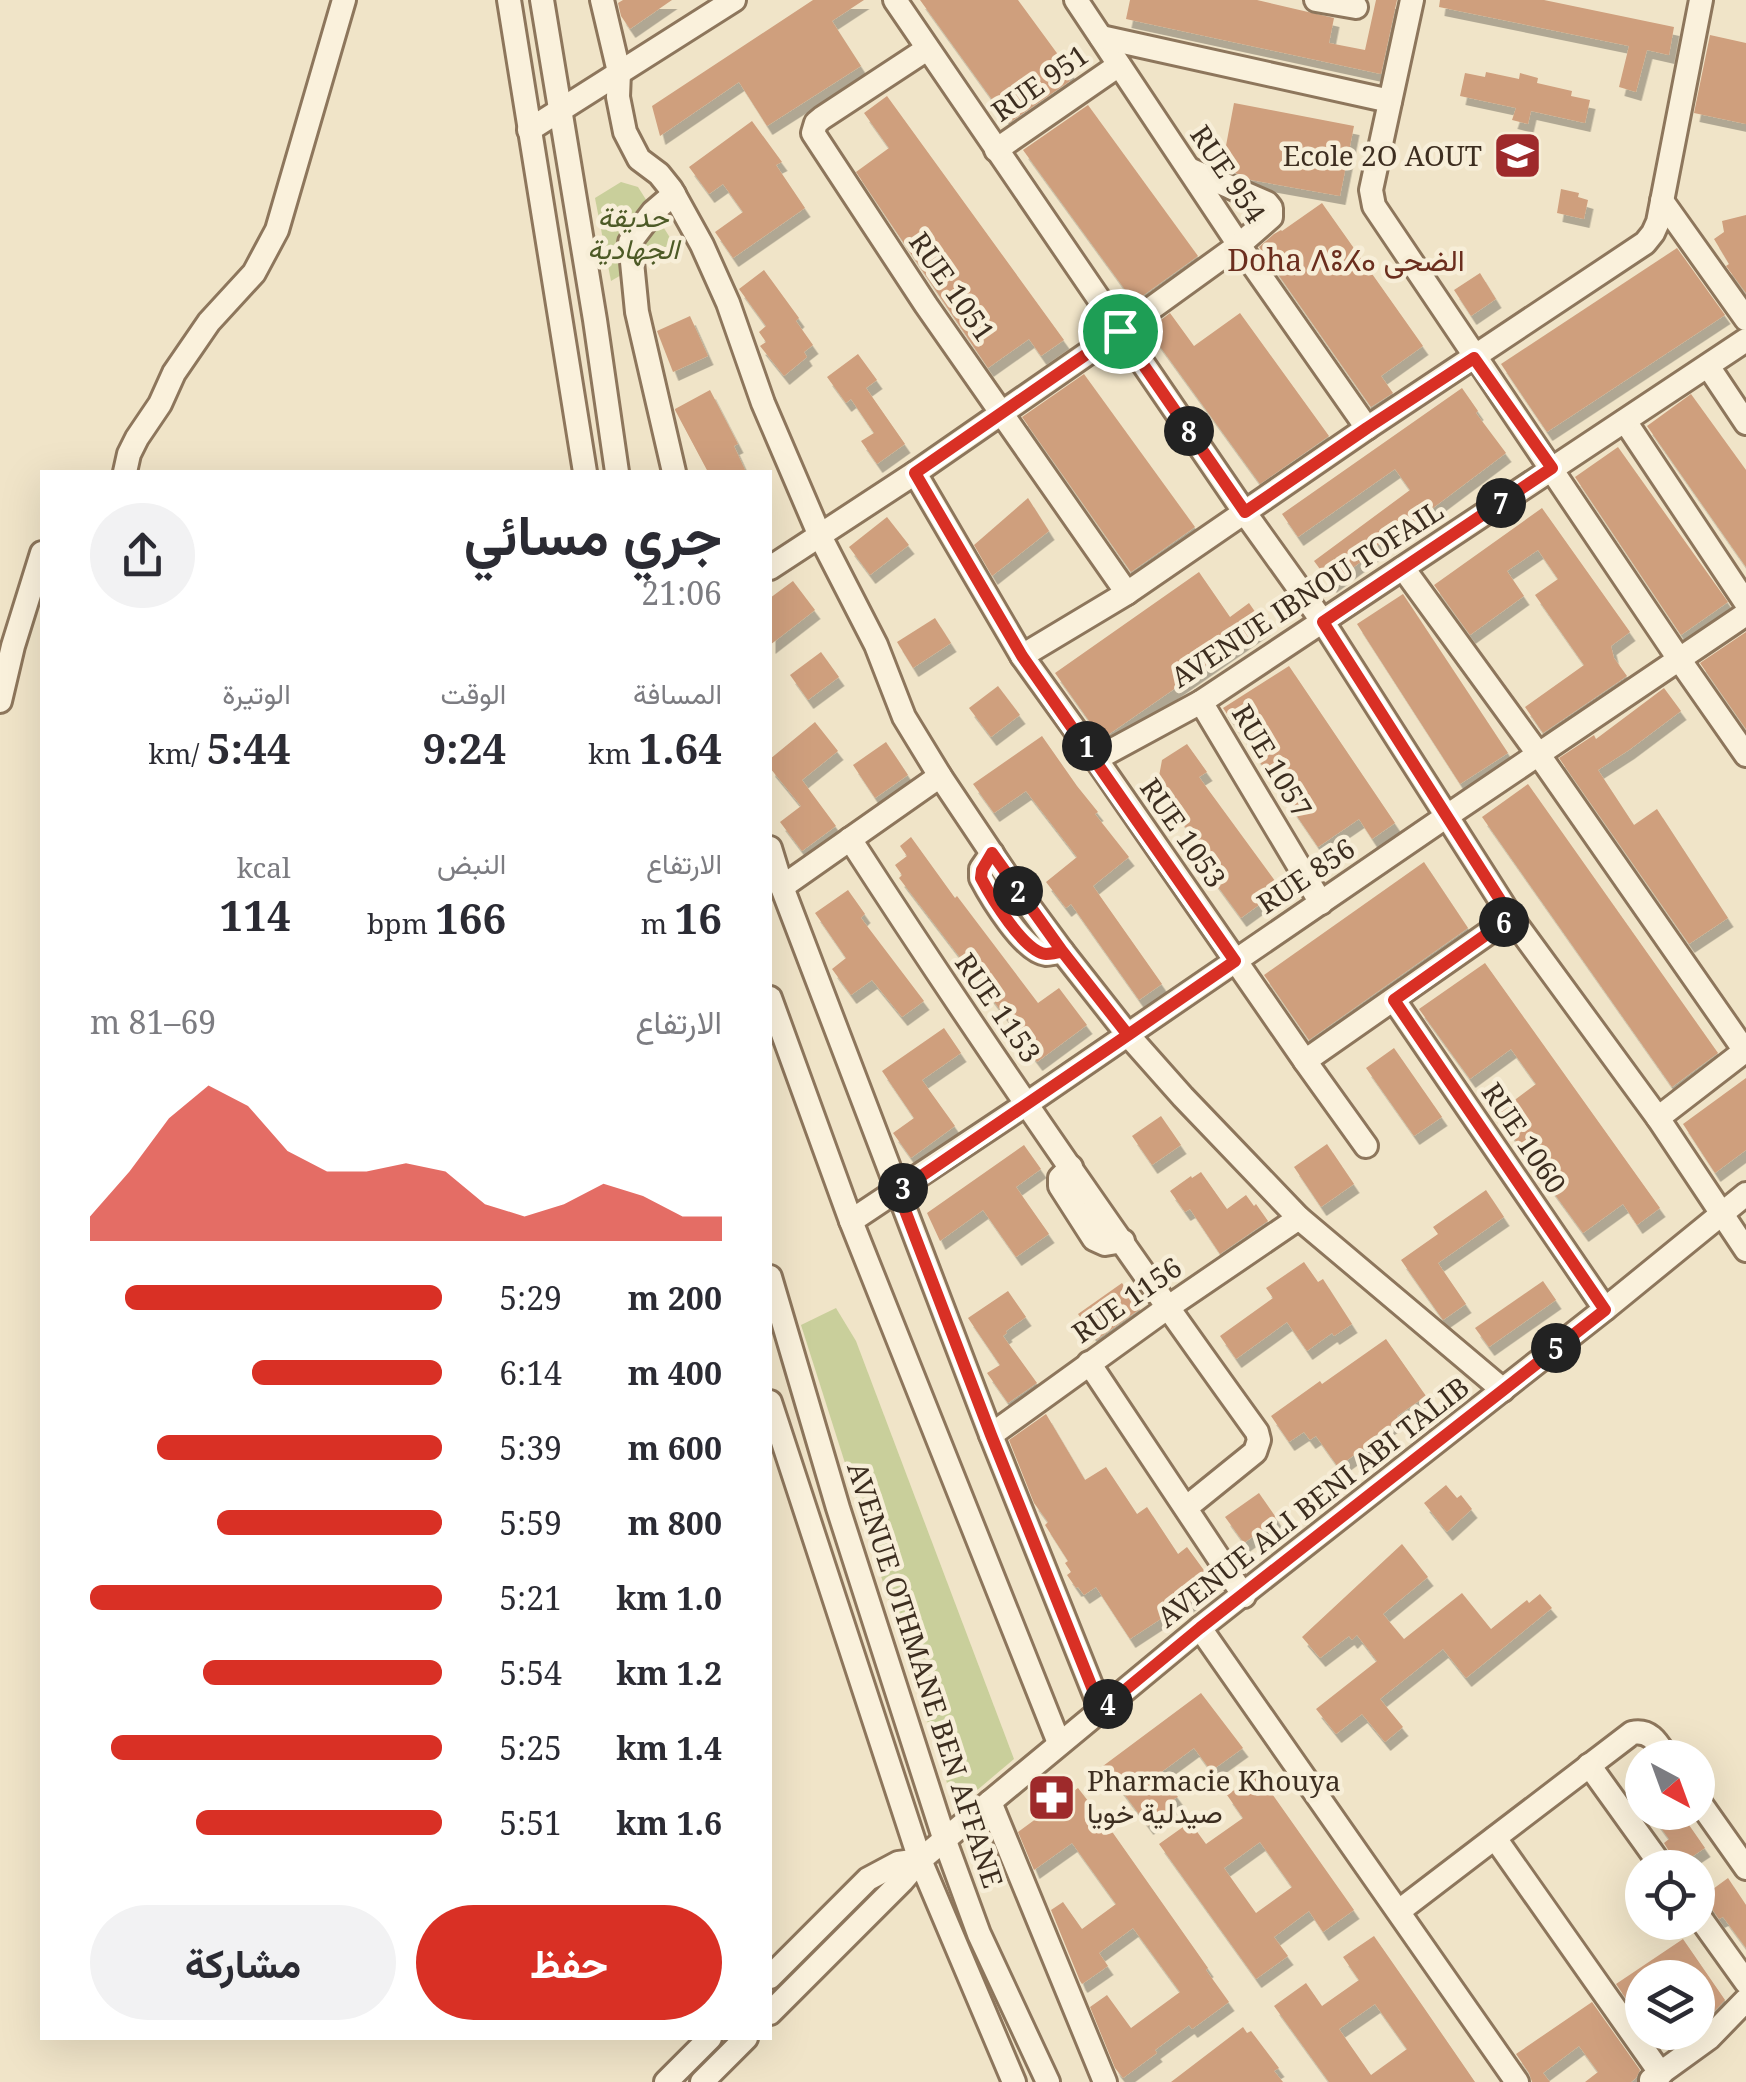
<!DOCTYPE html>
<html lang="ar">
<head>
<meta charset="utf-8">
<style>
  :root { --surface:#fff; --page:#f2f2f3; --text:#2b2b33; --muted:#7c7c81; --accent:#d93025 }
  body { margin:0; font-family:"Noto Serif",Vazirmatn,"Noto Sans Tifinagh",serif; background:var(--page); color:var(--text); direction:rtl; height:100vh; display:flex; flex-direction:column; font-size:38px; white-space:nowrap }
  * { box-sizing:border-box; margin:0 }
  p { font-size:32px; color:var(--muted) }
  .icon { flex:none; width:55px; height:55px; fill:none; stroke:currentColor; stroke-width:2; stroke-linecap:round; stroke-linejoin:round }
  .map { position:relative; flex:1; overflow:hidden; direction:ltr }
  .drawer { position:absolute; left:40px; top:470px; width:732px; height:1570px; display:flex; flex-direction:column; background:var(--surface); border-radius:0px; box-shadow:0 10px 40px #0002; direction:rtl }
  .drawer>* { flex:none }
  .needle { width:65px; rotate:139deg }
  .controls { position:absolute; left:1625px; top:1740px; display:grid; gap:20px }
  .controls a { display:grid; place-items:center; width:90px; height:90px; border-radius:50%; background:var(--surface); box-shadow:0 10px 40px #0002; font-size:50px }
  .pin { position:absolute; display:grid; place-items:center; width:85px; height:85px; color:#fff; margin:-42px; border:5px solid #fff; border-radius:50%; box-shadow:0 2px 10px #0007 }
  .km { position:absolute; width:50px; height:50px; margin:-25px; border-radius:50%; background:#222; color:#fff; font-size:28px; line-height:50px; text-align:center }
  .round { display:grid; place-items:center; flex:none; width:105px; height:105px; border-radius:52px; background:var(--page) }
  .summary { display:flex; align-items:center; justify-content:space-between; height:170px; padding:0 50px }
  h1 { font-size:55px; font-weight:700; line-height:75px }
  .figures { display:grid; grid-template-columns:repeat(3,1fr); gap:15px; height:170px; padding:10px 50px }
  .figures div { display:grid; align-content:center }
  .figures b { font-size:42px; font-weight:700 }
  .figures small { font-size:28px; font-weight:400 }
  .figures p { font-size:28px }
  .chart { height:280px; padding:20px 50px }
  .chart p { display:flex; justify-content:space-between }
  .chart svg { width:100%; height:180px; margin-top:10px; fill:var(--accent); opacity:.7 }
  .primary-button { display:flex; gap:20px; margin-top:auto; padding:20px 50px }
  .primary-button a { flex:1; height:115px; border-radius:60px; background:var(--accent); color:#fff; font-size:40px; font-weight:700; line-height:115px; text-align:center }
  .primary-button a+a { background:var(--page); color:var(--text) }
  ul { padding:0 50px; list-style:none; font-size:32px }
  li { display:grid; grid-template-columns:160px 120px 1fr; align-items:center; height:75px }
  li i { height:25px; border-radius:12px; background:var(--accent) }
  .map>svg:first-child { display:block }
</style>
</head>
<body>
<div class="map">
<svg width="1746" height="2082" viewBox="0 0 1746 2082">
  <defs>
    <filter id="shadow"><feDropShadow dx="5.5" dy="9" stdDeviation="0" flood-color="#0004"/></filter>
  </defs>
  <rect width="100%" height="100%" fill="#f0e4c8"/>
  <!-- green -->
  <g fill="#c9cf9b">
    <path d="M621,182L638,187L674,244L611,281L595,198Z"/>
    <path d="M836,1308L856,1341L1014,1759L963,1802L953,1800L947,1783L801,1325Z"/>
  </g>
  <!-- building -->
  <g fill="#cf9f7d" fill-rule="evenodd" filter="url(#shadow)">
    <path d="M623,0H672L630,29L621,16L618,3Z"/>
    <path d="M813,0H864L832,21L861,66L767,126L739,82L660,136L652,106Z"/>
    <path d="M920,0H1018L1073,75L1068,79L1070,81L1009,123Z"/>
    <path d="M1130,0H1257L1334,18L1329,43L1365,50L1376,0H1397L1381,74L1126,19Z"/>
    <path d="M1440,0H1544L1674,27L1669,55L1647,50L1636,92L1619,87L1629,46L1439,7Z"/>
    <path d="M1710,35L1746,43V124L1694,113Z"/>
    <path d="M1486,72L1519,79L1520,73L1538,78L1537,83L1572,91L1571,96L1590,100L1585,123L1531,111L1528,124L1512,120L1516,108L1460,96L1465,73L1485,77Z"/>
    <path d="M887,96L1064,340L1041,356L1029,339L988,368L856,172L889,148L864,113Z"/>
    <path d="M1234,103L1354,126L1340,196L1251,180L1222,167Z"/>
    <path d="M1088,105L1198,256L1134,302L1023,150Z"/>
    <path d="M752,121L782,162L776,165L805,208L733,258L715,232L743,212L723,184L709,194L689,167Z"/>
    <path d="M1561,189L1579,193L1578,197L1588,200L1584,219L1557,213Z"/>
    <path d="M1322,203L1423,346L1381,376L1393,393L1371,407L1259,247L1274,234L1281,230L1282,231Z"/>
    <path d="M1746,215V293L1726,266L1729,264L1714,239L1724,232L1722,221Z"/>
    <path d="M1677,248L1725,315L1547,432L1501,364Z"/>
    <path d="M764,270L799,318L796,321L813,345L804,352L807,357L784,376L760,346L766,342L759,332L766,326L739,289Z"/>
    <path d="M1480,273L1496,299L1471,316L1454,290Z"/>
    <path d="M1170,313L1194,346L1240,313L1329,436L1260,484L1148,330Z"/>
    <path d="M690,316L708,356L673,372L657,331Z"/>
    <path d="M858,354L877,380L866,388L905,444L877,464L861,441L874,433L851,399L846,403L827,377Z"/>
    <path d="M1084,374L1195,527L1131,572L1022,417Z"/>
    <path d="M1462,388L1478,411L1476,413L1506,453L1397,535L1376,546L1378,549L1331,584L1314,561L1410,490L1395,469L1298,537L1282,514Z"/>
    <path d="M710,390L738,444L734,446L746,472H708L675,410V409Z"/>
    <path d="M1691,394L1746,470V567L1647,426Z"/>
    <path d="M1618,447L1728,602L1681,635L1575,477Z"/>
    <path d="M1028,498L1049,531L992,576L974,545Z"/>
    <path d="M1542,508L1630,632L1611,646L1614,658L1627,676L1543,733L1525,707L1584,665L1535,595L1558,579L1538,550L1507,571L1524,596L1470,635L1434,585Z"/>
    <path d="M887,517L909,545L870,575L849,547Z"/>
    <path d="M1199,572L1230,617L1249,603L1265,626L1102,739L1055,673Z"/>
    <path d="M793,581L815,610L770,645V598Z"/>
    <path d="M1403,594L1508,753L1460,784L1357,624Z"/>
    <path d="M935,618L951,643L913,668L897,642Z"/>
    <path d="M1746,632V729L1700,663Z"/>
    <path d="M821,652L839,677L808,700L790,675Z"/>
    <path d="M1289,666L1395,823L1372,839L1359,819L1318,847L1223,708Z"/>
    <path d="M998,686L1020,715L991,737L969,708Z"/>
    <path d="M1664,688L1681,711L1629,750L1598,770L1634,825L1657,809L1728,918L1689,944L1559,758L1594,735L1596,739Z"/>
    <path d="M815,722L838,751L802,780L836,826L802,851L780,822L801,806L770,768V759Z"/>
    <path d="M1042,736L1077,786L1098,812L1095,814L1129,857L1093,886L1162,984L1139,1000L1071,904L1066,908L1046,882L1077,857L1026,791L994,813L973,784Z"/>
    <path d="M886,742L908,775L875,798L853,765Z"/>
    <path d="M1187,744L1207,772L1199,777L1281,889L1241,918L1199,861L1206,856L1157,787L1162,760Z"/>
    <path d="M1528,784L1718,1053L1672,1087L1482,817Z"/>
    <path d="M911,837L955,898L957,896L1038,1003L1059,988L1087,1025L1037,1062L1009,1025L1011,1024L899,878L902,875L895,865L907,856L900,846Z"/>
    <path d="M1424,862L1468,928L1309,1040L1264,975Z"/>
    <path d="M848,890L865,914L861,918L924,1001L902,1017L872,980L851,995L832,969L846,958L815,913Z"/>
    <path d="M1485,963L1660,1208L1637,1225L1623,1204L1583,1233L1496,1114L1536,1084L1511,1049L1470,1079L1419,1009Z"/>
    <path d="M944,1028L961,1053L922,1080L955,1126L911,1158L893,1133L914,1118L882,1071Z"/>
    <path d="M1394,1048L1442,1117L1414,1136L1366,1068Z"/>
    <path d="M1746,1078V1150L1715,1173L1683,1124Z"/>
    <path d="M1161,1116L1181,1145L1152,1165L1132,1136Z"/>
    <path d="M1327,1144L1354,1184L1321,1207L1294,1167Z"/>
    <path d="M1024,1145L1041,1169L1016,1187L1049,1234L1016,1257L983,1210L940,1241L927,1213Z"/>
    <path d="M1201,1172L1227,1209L1246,1195L1254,1206L1256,1204L1268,1221L1220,1254L1190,1209L1185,1212L1170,1191L1191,1176L1192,1178Z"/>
    <path d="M1486,1190L1504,1217L1438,1263L1466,1304L1443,1320L1401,1260L1438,1234L1433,1227Z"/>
    <path d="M1304,1262L1318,1282L1323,1279L1352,1324L1334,1336L1332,1333L1307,1351L1287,1322L1236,1359L1220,1336L1273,1298L1266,1288Z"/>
    <path d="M1543,1281L1556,1300L1489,1347L1475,1328Z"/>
    <path d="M1122,1283L1140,1309L1096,1340L1078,1314Z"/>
    <path d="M1008,1291L1026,1317L1006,1331L1007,1333L1003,1336L1037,1383L1008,1403L987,1373L1000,1365L968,1318Z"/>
    <path d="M1386,1339L1426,1396L1397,1416L1399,1419L1367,1442L1369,1444L1338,1467L1316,1436L1310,1440L1304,1432L1289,1442L1271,1416L1320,1381L1322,1384Z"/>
    <path d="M1046,1414L1085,1480L1106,1467L1137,1514L1147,1507L1178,1554L1187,1547L1214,1584L1183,1607L1182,1605L1130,1639L1096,1587L1084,1595L1078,1587L1076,1588L1067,1575L1071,1572L1065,1563L1068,1561L1045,1525L1048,1522L1034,1503L1009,1440Z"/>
    <path d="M1446,1485L1457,1498L1461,1495L1472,1509L1447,1532L1424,1503Z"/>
    <path d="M1259,1493L1277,1519L1244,1543L1225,1517Z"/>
    <path d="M1402,1544L1428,1577L1383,1614L1404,1639L1462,1593L1491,1629L1527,1600L1529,1603L1540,1594L1552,1608L1466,1678L1443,1649L1380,1699L1403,1727L1385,1742L1362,1714L1336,1734L1316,1709L1377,1661L1357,1635L1352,1640L1349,1636L1320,1658L1302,1637Z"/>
    <path d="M1201,1693L1243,1748L1211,1771L1194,1748L1160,1773L1178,1797L1174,1799L1176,1802L1148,1826L1103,1766Z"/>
    <path d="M1258,1774L1354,1910L1323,1932L1309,1911L1274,1937L1288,1956L1256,1979L1159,1844L1190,1822L1206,1844L1243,1818L1227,1795ZM1260,1842L1292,1887L1256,1913L1224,1868Z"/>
    <path d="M1078,1788L1113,1833L1208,1968L1206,1970L1229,2002L1192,2029L1189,2025L1155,2050L1157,2053L1123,2078L1115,2068L1090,2007L1107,1995L1131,2028L1180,1992L1133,1928L1099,1953L1108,1966L1082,1984L1080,1981L1051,1910L1063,1902L1082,1929L1116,1904L1072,1843L1034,1870L1018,1832Z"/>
    <path d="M1649,1812H1680L1705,1848L1678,1866L1664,1843L1669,1839Z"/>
    <path d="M1728,1878L1746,1905V1948L1723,1917L1719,1919L1710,1906L1698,1900Z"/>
    <path d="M1374,1936L1422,2005L1475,2082H1329L1274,2006L1306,1983L1322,2006L1359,1980L1343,1957ZM1375,2004L1407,2049L1371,2075L1339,2029Z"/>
    <path d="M1683,1939L1725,2000L1698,2028V1978H1642V2022L1616,1984Z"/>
    <path d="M1592,2002L1640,2070L1636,2078L1631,2082H1585L1598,2072L1579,2046L1543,2073L1550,2082H1532L1529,2073L1516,2054Z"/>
    <path d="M1243,2027L1247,2033L1251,2031L1279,2068L1274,2071L1283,2082H1171Z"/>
  </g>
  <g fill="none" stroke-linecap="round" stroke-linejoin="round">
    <defs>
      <g id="street">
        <path d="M509,0L585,472"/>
        <path d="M542,0L595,320L617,472"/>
        <path d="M602,0L619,72L618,97L625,132L639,159L659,174L671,189L702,245L728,303L763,403L820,536L876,645L904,717L940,776L1009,879L1062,951L1128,1035L1183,1097L1299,1218L1503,1390"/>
        <path d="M895,0L1245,513L1323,622L1511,917L1658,1118L1746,1250"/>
        <path d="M1076,0L1239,245L1367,428"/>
        <path d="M1316,0L1356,7"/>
        <path d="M1412,0L1371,190L1374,206L1679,659L1746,755"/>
        <path d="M1101,37L1390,101"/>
        <path d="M927,49L822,118L816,123L813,133L926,305L1127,593"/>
        <path d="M529,130L734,0"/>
        <path d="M996,150L1119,65"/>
        <path d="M1662,201L1746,319"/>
        <path d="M1708,366L1746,423"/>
        <path d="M1625,421L1746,603"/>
        <path d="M125,472L129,454L137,438L160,404L174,373L209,322L254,273L277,230L344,0"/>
        <path d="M674,472L637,312L630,242L653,212L674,194"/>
        <path d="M915,473L1022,656L1096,759L1305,1061L1511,917"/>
        <path d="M770,568L915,473L1120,331L1239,245L1271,217V208L1267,203L1189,169"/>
        <path d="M1403,568L1539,755L1745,1051"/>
        <path d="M1022,656L1127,593L1367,428L1645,243L1653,233L1658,222L1701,0"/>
        <path d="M0,701L13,646L42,553"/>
        <path d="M1201,702L1321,903"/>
        <path d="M1096,759L1201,702L1746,340"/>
        <path d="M850,839C980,1040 1117,1238 1257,1432L1259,1440L1255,1452L1187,1507"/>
        <path d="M770,848L782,887L991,1435L1101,1710"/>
        <path d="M992,853L981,869V878C991,897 1024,952 1046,954C1049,954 1059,952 1062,951"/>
        <path d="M782,887L940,776"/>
        <path d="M770,998L851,1221L1059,1743"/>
        <path d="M1394,1000L1605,1309"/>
        <path d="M1305,1061L1366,1146"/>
        <path d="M1658,1118L1746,1050"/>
        <path d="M1071,1167L1060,1178V1186L1094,1239L1105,1244L1123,1241"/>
        <path d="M851,1221L1028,1103L1447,816L1746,614"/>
        <path d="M770,1277L838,1508L945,1841L979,1934L1048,2082"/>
        <path d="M1089,1363L1244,1596"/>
        <path d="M770,1402L920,1860L1014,2082"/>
        <path d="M991,1435L1167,1308L1299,1218"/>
        <path d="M1200,1628L1517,2082"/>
        <path d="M1589,1765L1663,1868"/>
        <path d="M1698,1800L1746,1868"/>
        <path d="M990,1802L1105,2082"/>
        <path d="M1495,1838L1661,2074"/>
        <path d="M1399,1911L1632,1733C1651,1729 1658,1744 1667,1758"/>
        <path d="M1698,1915L1746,1982"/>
        <path d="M770,1977L868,1879L898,1863L920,1860"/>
        <path d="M770,2013L902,1881L920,1860L1200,1628L1605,1309L1746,1194"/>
        <path d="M1651,2080L1709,2038L1746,2000"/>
        <path d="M666,2082L710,2038"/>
        <path d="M702,2082L746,2038"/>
      </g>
    </defs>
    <!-- street casing -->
    <use href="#street" stroke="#8d765c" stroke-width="28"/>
    <!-- street -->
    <use href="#street" stroke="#faf1dc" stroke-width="22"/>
  </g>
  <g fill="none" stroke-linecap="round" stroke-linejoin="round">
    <defs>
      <path id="route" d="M1120,331L915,473L1022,656L1235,961L1128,1035L1062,951L992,853L982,870L981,878C991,897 1024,952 1046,954C1050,954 1059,952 1062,951L1128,1035L898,1192L991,1435L1101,1710L1200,1628L1605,1310L1394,1000L1511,917L1323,622L1552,468L1474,358L1367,428L1245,512L1120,331"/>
    </defs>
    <!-- route casing -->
    <use href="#route" stroke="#fff" stroke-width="20"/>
    <!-- route -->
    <use href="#route" stroke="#d93025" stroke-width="12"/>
  </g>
  <!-- icons -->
  <defs>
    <symbol id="school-square" viewBox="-11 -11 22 22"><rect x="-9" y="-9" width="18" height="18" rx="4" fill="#9e2a2b" stroke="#f7eed8"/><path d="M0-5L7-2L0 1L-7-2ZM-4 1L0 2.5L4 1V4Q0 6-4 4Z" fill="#fff"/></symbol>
    <symbol id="pharmacy-square" viewBox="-11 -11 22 22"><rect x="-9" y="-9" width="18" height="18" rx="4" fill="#9e2a2b" stroke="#f7eed8"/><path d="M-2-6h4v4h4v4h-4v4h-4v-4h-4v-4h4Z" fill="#fff"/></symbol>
  </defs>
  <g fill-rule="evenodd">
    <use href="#school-square" x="1490" y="128" width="55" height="55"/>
    <use href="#pharmacy-square" x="1024" y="1770" width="55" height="55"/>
  </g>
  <g text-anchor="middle" stroke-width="9" stroke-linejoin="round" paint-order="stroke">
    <!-- street labels -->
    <g font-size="28" fill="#3d2e20" stroke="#f7eed8">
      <text transform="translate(1040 83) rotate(-35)" y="10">RUE 951</text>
      <text transform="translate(1228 174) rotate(56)" y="10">RUE 954</text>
      <text transform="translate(952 287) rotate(55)" y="10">RUE 1051</text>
      <text transform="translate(1307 594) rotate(-33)" y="10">AVENUE IBNOU TOFAIL</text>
      <text transform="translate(1272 761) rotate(59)" y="10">RUE 1057</text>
      <text transform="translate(1183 833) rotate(55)" y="10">RUE 1053</text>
      <text transform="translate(1306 876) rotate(-34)" y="10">RUE 856</text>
      <text transform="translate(998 1008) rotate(55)" y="10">RUE 1153</text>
      <text transform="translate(1524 1138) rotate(56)" y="10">RUE 1060</text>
      <text transform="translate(1127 1300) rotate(-35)" y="10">RUE 1156</text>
      <text transform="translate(1313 1502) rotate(-38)" y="10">AVENUE ALI BENI ABI TALIB</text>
      <text transform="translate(925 1675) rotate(72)" y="10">AVENUE OTHMANE BEN AFFANE</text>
    </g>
    <!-- poi labels -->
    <g font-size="28" fill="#3d2e20" stroke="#f7eed8" text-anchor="end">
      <text x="1482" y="166">Ecole 2O AOUT</text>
      <text x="1087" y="1791" text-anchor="start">Pharmacie Khouya<tspan x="1087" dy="32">صيدلية خويا</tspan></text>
    </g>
    <!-- park labels -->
    <g font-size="28" font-style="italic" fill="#4d5a26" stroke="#f7eed8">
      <text x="633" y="227">حديقة<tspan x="633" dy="32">الجهادية</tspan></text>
    </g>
    <!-- neighbourhood labels -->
    <g font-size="30" fill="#6b2e1e" stroke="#f7eed8">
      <text x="1346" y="271">Doha ⴷⵓⵃⴰ الضحى</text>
    </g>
  </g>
</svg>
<div class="controls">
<a><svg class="needle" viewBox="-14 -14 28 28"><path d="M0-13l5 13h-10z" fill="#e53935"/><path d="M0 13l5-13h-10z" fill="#7c7c81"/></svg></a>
<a><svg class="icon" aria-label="locate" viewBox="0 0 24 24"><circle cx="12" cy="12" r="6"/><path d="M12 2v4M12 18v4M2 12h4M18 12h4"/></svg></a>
<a><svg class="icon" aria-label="layers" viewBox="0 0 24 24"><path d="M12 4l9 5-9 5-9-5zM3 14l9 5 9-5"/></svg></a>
</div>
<div class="pin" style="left:1120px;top:331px;background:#1e9e55"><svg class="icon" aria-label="arrive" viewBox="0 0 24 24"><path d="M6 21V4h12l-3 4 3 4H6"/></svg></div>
<b class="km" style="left:1087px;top:746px">1</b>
<b class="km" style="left:1018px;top:891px">2</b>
<b class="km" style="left:903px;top:1188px">3</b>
<b class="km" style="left:1108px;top:1704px">4</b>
<b class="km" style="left:1556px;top:1348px">5</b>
<b class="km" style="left:1504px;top:922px">6</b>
<b class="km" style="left:1501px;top:503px">7</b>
<b class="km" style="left:1189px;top:431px">8</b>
<section class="drawer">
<div class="summary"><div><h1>جري مسائي</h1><p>21:06</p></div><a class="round"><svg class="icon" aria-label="share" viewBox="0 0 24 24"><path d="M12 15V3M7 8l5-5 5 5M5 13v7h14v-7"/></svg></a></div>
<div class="figures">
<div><p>المسافة</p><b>1.64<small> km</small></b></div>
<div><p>الوقت</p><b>9:24</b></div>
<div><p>الوتيرة</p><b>5:44<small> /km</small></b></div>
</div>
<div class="figures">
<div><p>الارتفاع</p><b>16<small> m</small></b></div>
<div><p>النبض</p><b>166<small> bpm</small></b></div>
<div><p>kcal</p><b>114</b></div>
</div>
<div class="chart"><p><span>الارتفاع</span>69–81 m</p>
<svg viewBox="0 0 160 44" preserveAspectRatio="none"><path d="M0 44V38L10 27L20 14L30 6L40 11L50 22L60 27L70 27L80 25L90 27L100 35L110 38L120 35L130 30L140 33L150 38L160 38V44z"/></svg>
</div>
<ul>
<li><b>200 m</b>5:29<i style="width:90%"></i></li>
<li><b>400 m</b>6:14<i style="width:54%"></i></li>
<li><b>600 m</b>5:39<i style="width:81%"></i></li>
<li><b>800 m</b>5:59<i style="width:64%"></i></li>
<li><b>1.0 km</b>5:21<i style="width:100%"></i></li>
<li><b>1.2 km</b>5:54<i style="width:68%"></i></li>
<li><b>1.4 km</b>5:25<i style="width:94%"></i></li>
<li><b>1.6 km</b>5:51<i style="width:70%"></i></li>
</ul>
<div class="primary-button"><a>حفظ</a><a>مشاركة</a></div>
</section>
</div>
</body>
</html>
